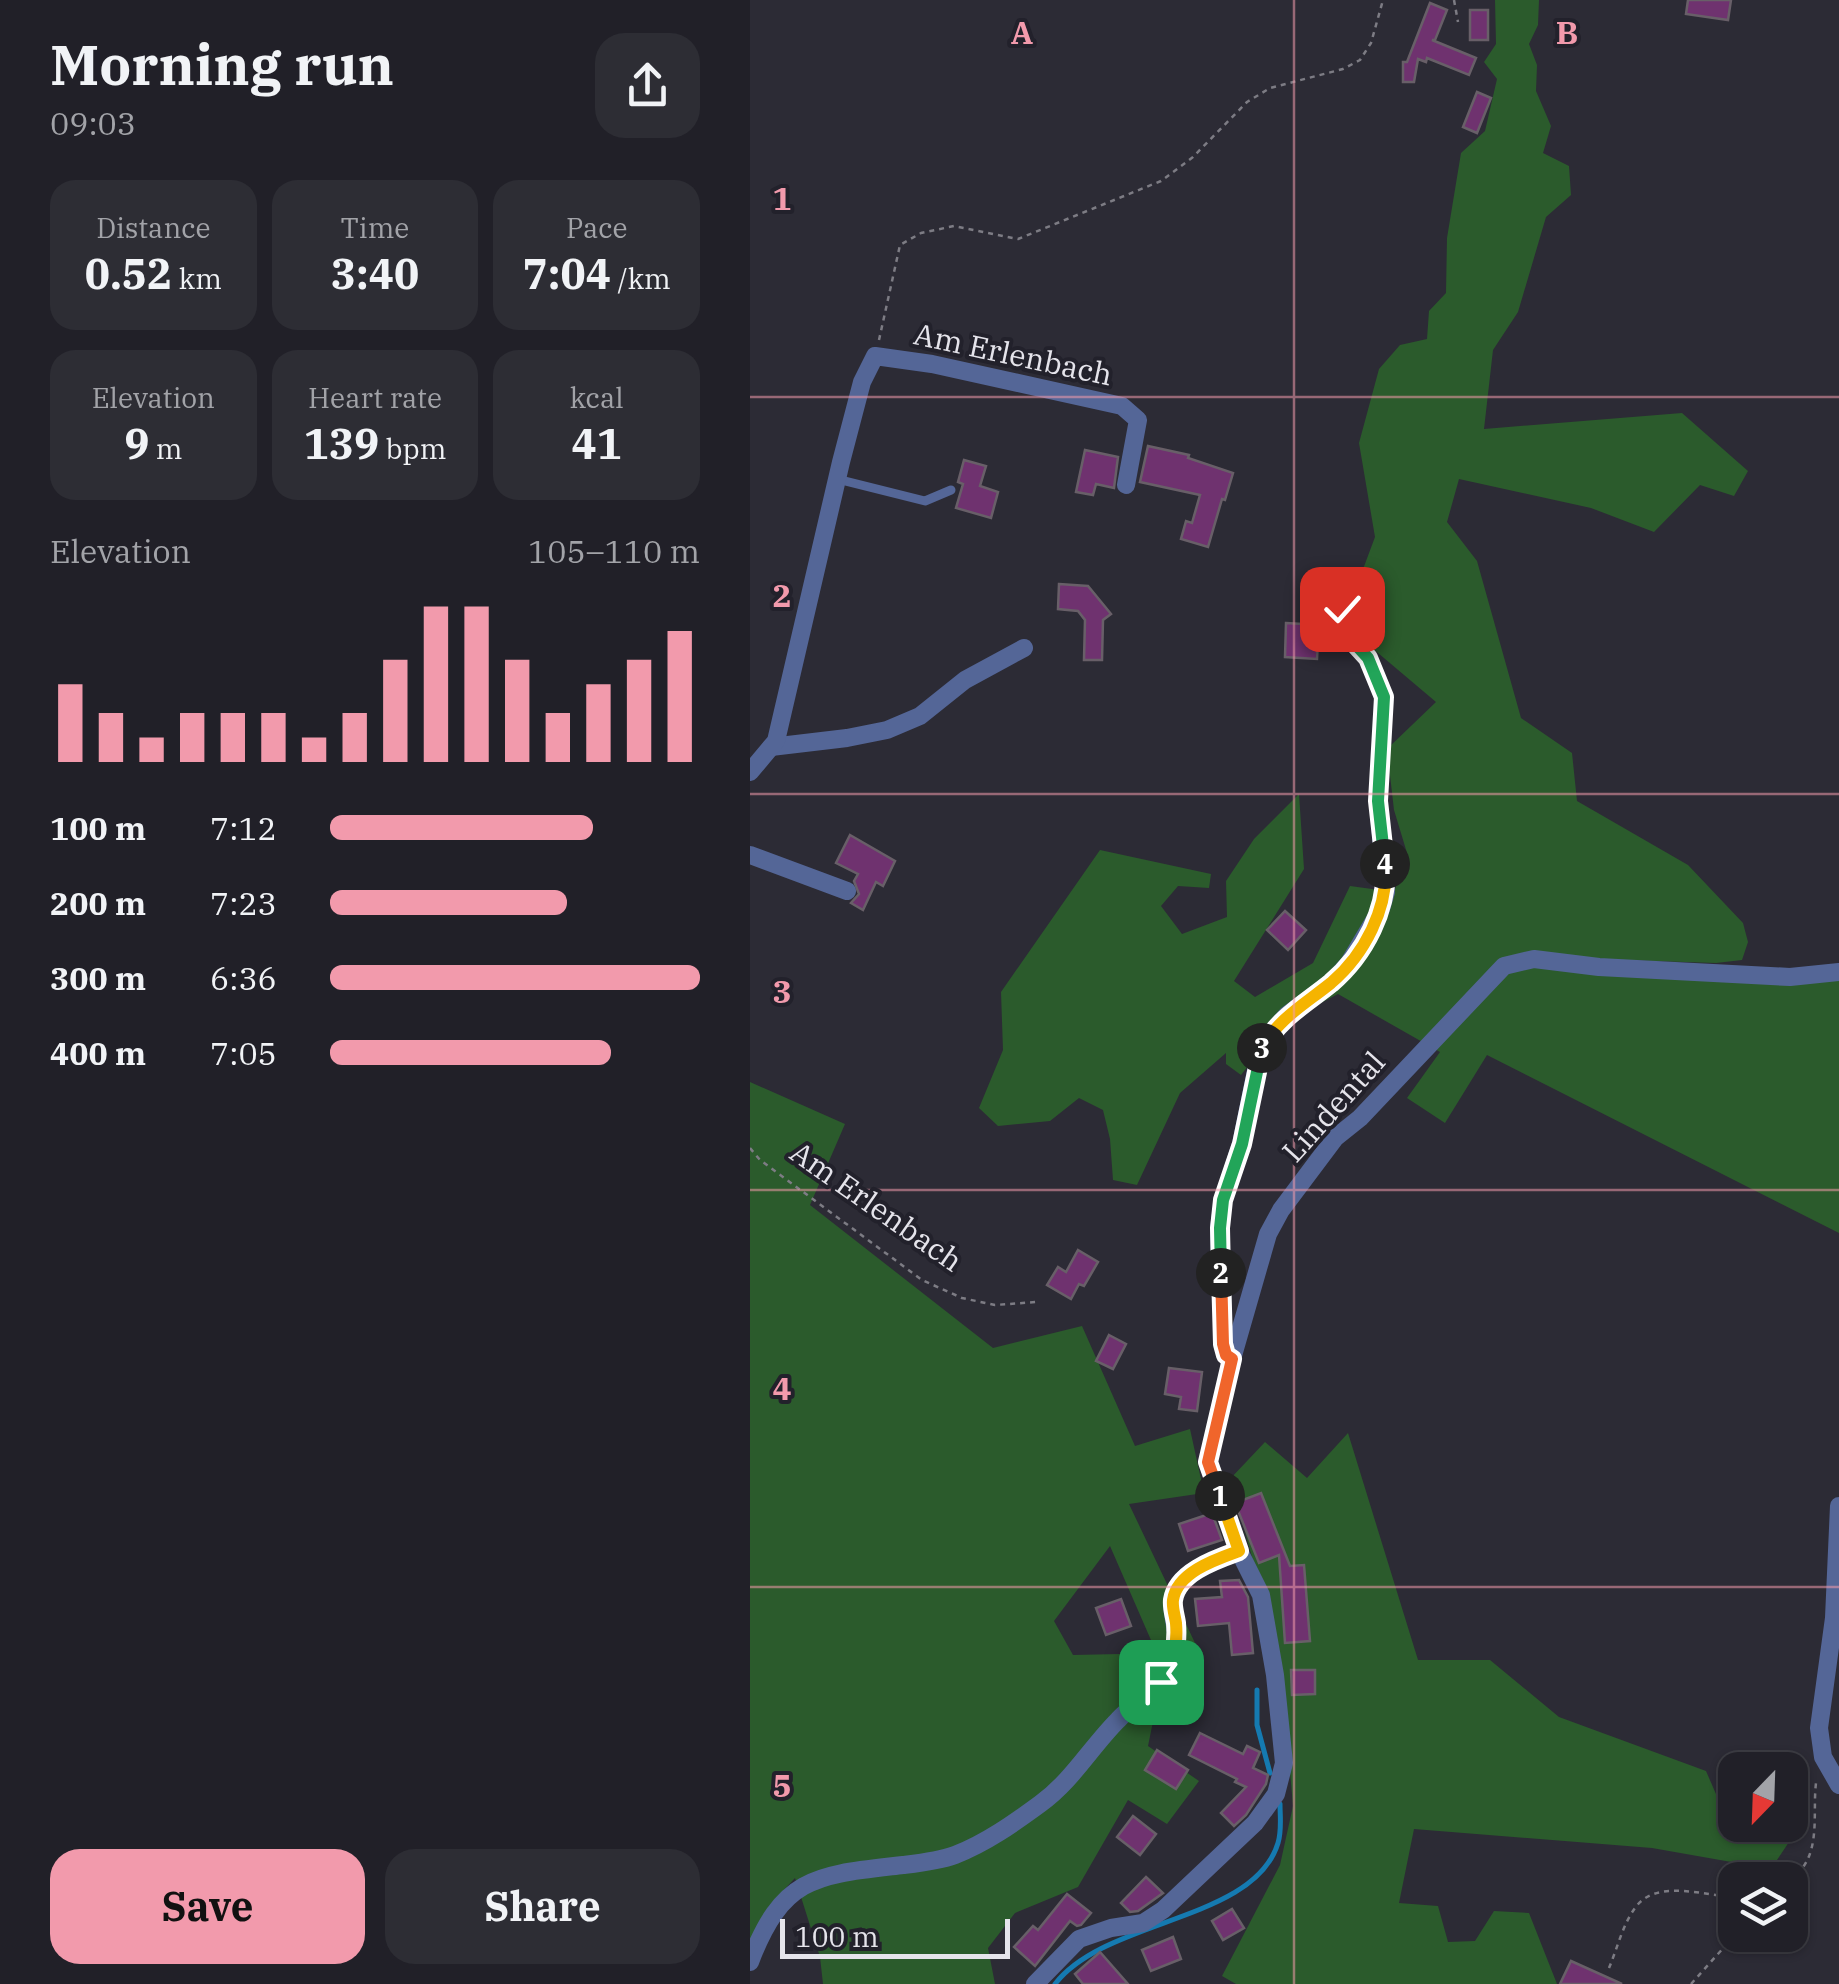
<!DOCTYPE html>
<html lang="en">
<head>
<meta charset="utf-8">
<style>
  :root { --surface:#212028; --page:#2d2d34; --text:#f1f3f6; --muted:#a2a3a8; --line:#3e3e45; --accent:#f29aac }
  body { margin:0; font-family:"IBM Plex Serif",serif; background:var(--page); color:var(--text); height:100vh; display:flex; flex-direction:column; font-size:38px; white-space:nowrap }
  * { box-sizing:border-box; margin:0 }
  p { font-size:32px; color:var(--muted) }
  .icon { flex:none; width:55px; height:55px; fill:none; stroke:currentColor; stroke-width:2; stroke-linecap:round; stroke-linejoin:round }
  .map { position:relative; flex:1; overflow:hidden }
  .panel { display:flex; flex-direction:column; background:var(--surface); width:750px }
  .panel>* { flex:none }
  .needle { width:65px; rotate:203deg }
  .tools { position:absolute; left:968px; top:1752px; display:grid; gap:20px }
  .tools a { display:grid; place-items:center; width:90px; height:90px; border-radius:20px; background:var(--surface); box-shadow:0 2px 8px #0004,0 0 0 2px var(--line); font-size:50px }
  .scale { position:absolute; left:30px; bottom:25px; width:230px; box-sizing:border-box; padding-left:10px; border:5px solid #e5e4eb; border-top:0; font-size:28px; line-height:35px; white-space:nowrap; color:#e5e4eb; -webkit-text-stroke:8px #22212b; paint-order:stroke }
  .pin { position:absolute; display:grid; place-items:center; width:85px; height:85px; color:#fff; margin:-42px; border-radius:20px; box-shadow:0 5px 15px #0006 }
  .km { position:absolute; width:50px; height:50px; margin:-25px; border-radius:50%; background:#222; color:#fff; font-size:28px; line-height:50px; text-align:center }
  .round { display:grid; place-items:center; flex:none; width:105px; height:105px; border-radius:30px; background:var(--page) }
  .overview { display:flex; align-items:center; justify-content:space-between; height:170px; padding:0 50px }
  h1 { font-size:55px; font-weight:700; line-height:75px }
  .figures { display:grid; grid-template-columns:repeat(3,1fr); gap:15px; height:170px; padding:10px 50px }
  .figures div { display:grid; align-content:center; border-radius:25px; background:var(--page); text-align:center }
  .figures b { font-size:42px; font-weight:700 }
  .figures small { font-size:28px; font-weight:400 }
  .figures p { font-size:28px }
  .chart { height:280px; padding:20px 50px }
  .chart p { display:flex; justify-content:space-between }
  .chart svg { width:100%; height:180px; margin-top:10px; stroke:var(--accent); stroke-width:6 }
  .cta { display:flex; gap:20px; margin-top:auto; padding:20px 50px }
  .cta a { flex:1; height:115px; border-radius:30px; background:var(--accent); color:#111; font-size:40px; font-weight:700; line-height:115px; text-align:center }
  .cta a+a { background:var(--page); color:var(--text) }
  ul { padding:0 50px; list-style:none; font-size:32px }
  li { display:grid; grid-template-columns:160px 120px 1fr; align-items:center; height:75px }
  li i { height:25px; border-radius:12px; background:var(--accent) }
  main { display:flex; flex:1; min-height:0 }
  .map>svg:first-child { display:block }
</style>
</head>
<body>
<main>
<section class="panel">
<div class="overview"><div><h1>Morning run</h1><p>09:03</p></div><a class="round"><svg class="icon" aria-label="share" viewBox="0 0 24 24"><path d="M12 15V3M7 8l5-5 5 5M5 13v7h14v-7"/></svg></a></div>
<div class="figures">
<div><p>Distance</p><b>0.52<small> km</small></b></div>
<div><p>Time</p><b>3:40</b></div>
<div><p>Pace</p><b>7:04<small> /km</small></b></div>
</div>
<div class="figures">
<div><p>Elevation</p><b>9<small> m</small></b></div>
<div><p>Heart rate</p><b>139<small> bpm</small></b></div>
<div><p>kcal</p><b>41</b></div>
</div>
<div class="chart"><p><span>Elevation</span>105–110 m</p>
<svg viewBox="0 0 160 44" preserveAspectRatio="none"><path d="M5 44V25M15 44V32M25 44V38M35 44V32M45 44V32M55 44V32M65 44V38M75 44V32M85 44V19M95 44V6M105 44V6M115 44V19M125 44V32M135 44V25M145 44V19M155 44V12"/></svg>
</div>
<ul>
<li><b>100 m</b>7:12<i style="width:71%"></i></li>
<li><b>200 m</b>7:23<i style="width:64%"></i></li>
<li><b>300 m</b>6:36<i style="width:100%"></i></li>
<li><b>400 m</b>7:05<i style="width:76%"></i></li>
</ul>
<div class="cta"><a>Save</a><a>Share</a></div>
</section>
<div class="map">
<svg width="1089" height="1984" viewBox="0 0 1089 1984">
  <rect width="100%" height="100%" fill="#2c2b35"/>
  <!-- green -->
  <g fill="#2b5b2c">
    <path d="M745,0H789L788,25L779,44L787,65L786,91L801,126L793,153L819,166L821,195L796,217L768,312L743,350L734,429L932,413L998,471L984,496L950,485L904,532L841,508L709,479L697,522L727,561L771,718L822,753L827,801L938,865L993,923L998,942L992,960L966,963L841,959L774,953L793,967L1089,978V1233L737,1055L695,1123L657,1098L690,1052L588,994L529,1025L491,1075L476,1064V1053L430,1093L387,1185L363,1180L360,1139L353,1110L329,1098L300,1121L248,1126L229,1108L253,1050L251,992L350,850L461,874L459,888L428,886L411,906L432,934L477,917L476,881L504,839L549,794L554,869L484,981L505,997L563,963L600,886L644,892L657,853L644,810L637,749L686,702L615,642L600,604L625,537L609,443L629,369L650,345L677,339L679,311L696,293L697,238L711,153L735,131L747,79L734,62L746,44Z"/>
    <path d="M0,1082L95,1124L60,1205L243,1348L332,1326L385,1446L440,1429L454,1493L379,1504L445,1643L404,1647L360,1546L304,1621L323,1655L417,1653L398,1746L449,1781L417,1824L378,1800L328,1887L265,1913L238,1948L245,1984H73L70,1957L45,1878L19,1906L0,1949Z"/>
    <path d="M598,1433L668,1660H740L809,1717L956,1771L969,1801L985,1806V1825L1040,1824L1049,1827L1021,1869L902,1848L664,1829L649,1903L688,1906L698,1942L725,1941L744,1911L779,1913L807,1984H486L472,1976L530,1865L543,1806L530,1656L480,1479L515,1442L557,1478Z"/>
  </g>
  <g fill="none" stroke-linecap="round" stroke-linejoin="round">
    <!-- stream -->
    <g stroke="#157ab1" stroke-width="5">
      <path d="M507,1690V1725L520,1773"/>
      <path d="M305,1984C356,1918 504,1922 528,1843C532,1830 530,1817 530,1804"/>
    </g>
  </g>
  <!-- building -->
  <g fill="#6f326f" stroke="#685f68" stroke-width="2.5">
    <path d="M938,0H981L978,20L936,14Z"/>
    <path d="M680,3L697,10L685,40H682L726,58L719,75L677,58L676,62L668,59L664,82H653V62H657Z"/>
    <rect x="720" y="10" width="18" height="30"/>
    <path d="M727,92L741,98L727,133L713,127Z"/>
    <path d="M398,446L439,455L438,458L483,473L475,500L472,499L458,547L431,539L436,521L442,523L450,495L390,482Z"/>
    <path d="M335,450L368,457L364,488L346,484L343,495L326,492Z"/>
    <path d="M214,460L236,466L230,486L248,492L241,518L206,508L213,484L208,482Z"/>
    <path d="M309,584L338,586L361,614L353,620L352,660H334L335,620L328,611L308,609Z"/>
    <path d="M536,623L569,625L567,659L535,657Z"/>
    <path d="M100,835L145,861L133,886L126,882L113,910L101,903L109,894L104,881L108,874L86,863Z"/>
    <path d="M535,911L556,930L538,950L517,930Z"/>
    <path d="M328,1250L348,1262L334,1286L329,1284L321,1299L297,1285L308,1267L316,1272Z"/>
    <path d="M359,1335L376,1344L363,1369L346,1361Z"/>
    <path d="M419,1368L452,1372L447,1411L429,1409L431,1397L415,1394Z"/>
    <path d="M511,1493L540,1566L554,1565L560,1641L535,1643L529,1555L509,1563L485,1503Z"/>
    <path d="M462,1513L472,1540L438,1551L429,1524Z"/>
    <path d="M489,1580L498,1597L503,1653L482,1655L479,1623L448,1626L445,1599L472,1597L470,1581Z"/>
    <path d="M371,1599L381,1626L356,1635L346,1608Z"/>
    <path d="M541,1670H565V1694L542,1695Z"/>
    <path d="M450,1733L493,1754L497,1746L510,1752L503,1768L518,1775L516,1784L496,1815L484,1826L471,1813L496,1787L485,1782L487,1779L439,1755Z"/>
    <path d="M407,1750L438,1770L426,1789L395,1770Z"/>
    <path d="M383,1816L406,1834L390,1855L367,1837Z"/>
    <path d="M396,1877L413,1893L388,1911L380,1912L371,1903Z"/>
    <path d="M317,1894L341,1913L331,1925L327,1926L320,1921L285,1966L264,1947L283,1926L288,1930Z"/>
    <path d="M482,1909L494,1928L473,1940L462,1921Z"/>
    <path d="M423,1937L431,1959L401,1971L392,1950Z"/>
    <path d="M350,1952L378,1984H333L325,1974Z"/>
    <path d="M821,1961L872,1984H810Z"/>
  </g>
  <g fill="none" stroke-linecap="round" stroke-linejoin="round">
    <!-- path -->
    <g stroke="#7d7c84" stroke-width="2.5" stroke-dasharray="5 5" stroke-linecap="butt">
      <path d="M704,0L708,22"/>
      <path d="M129,340L150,245L171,233L204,226L268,239L411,181L443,157L497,102L520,88L593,69L610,60L621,43L633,0"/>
      <path d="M0,1148L10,1160L172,1280L212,1298L245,1305L286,1302"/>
      <path d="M1039,1880C1073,1859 1062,1816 1066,1783"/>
      <path d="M859,1968C867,1949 873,1924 885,1908C906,1878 954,1896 985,1897"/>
      <path d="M941,1984L985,1935"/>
    </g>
    <!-- service -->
    <path stroke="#546697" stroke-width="9" d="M87,479L175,501L201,490"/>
    <!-- minor -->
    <g stroke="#546697" stroke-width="18">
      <path d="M21,747L97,738L137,730L170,716L215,680L274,648"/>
      <path d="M0,772L26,741L91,462L112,382L125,356L182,364L372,406L388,420L376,485"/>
      <path d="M0,855L97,891"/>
      <path d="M482,1359L476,1355L473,1344L469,1228L473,1200L491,1144L510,1051L520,1034L537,1015L582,982L599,963L631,909L636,892L628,801L634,697L618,658L597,635L592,609"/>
      <path d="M1089,1506L1084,1618L1069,1728L1073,1757L1089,1785"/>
      <path d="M0,1962C33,1875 67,1875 153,1865C170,1863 189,1861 205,1855C236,1843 264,1823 290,1804C322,1781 341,1747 368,1720C386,1701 408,1689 421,1666C426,1657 425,1647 426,1636C426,1624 420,1609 423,1598C429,1571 466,1560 489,1551"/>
      <path d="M285,1984L329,1939L361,1928L393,1923L413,1910L505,1823L526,1794L534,1763L525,1675L511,1595L489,1551L458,1462L482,1359L518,1234L531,1210L585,1138L610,1118L754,966L784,959L849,967L1040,977L1089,972"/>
    </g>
  </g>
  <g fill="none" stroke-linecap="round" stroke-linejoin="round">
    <defs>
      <path id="split-1" d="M411,1682C423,1663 428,1647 426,1623C425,1616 422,1607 423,1600C427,1572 467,1559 489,1551L470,1496"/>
      <path id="split-2" d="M470,1496L458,1462L482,1359L476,1355L473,1344L471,1273"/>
      <path id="split-3" d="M471,1273L470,1228L473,1200L492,1144L512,1048"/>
      <path id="split-4" d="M512,1048C529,1018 555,1004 581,983C614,955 639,908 635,864"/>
      <path id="split-5" d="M592,609L597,635L618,658L634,697L628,801L635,864"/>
    </defs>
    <!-- split-1 casing -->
    <use href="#split-1" stroke="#fff" stroke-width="20"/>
    <!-- split-2 casing -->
    <use href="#split-2" stroke="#fff" stroke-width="20"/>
    <!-- split-3 casing -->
    <use href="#split-3" stroke="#fff" stroke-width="20"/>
    <!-- split-4 casing -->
    <use href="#split-4" stroke="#fff" stroke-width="20"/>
    <!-- split-5 casing -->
    <use href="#split-5" stroke="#fff" stroke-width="20"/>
    <!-- split-1 -->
    <use href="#split-1" stroke="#f5b400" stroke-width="12"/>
    <!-- split-2 -->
    <use href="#split-2" stroke="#f0652b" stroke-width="12"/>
    <!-- split-3 -->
    <use href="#split-3" stroke="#22a559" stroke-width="12"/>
    <!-- split-4 -->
    <use href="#split-4" stroke="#f5b400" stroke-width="12"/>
    <!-- split-5 -->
    <use href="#split-5" stroke="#22a559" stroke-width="12"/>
  </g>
  <!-- grid -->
  <path fill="none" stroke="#f29aac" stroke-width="2.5" stroke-opacity="0.55" d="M544,0V1984M0,397H1089M0,794H1089M0,1190H1089M0,1587H1089"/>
  <g text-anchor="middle" stroke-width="8" stroke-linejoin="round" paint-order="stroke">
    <!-- street labels -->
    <g font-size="30" fill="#e5e4eb" stroke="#22212b">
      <text transform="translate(263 355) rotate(12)" y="10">Am Erlenbach</text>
      <text transform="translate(584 1107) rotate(-48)" y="10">Lindental</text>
      <text transform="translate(126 1207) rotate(35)" y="10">Am Erlenbach</text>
    </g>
  </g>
  <g font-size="32" text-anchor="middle" font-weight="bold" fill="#f29aac" stroke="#22212b" stroke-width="8" stroke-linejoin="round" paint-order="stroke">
    <text x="272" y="44">A</text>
    <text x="817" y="44">B</text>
    <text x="32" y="210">1</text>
    <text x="32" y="607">2</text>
    <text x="32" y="1003">3</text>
    <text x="32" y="1400">4</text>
    <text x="32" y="1797">5</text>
  </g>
</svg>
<div class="tools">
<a><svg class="needle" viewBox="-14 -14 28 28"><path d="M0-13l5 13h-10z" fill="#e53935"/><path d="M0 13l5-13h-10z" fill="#a2a3a8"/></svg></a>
<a><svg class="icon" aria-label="layers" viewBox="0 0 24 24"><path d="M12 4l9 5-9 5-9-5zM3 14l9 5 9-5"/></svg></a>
</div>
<div class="scale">100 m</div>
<div class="pin" style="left:411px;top:1682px;background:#1e9e55"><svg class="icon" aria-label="arrive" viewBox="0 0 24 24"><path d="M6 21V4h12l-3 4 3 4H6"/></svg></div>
<div class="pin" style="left:592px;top:609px;background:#d93025"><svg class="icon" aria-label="check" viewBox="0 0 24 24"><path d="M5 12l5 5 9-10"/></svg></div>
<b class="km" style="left:470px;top:1496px">1</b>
<b class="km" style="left:471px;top:1273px">2</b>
<b class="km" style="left:512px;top:1048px">3</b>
<b class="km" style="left:635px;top:864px">4</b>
</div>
</main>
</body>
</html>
